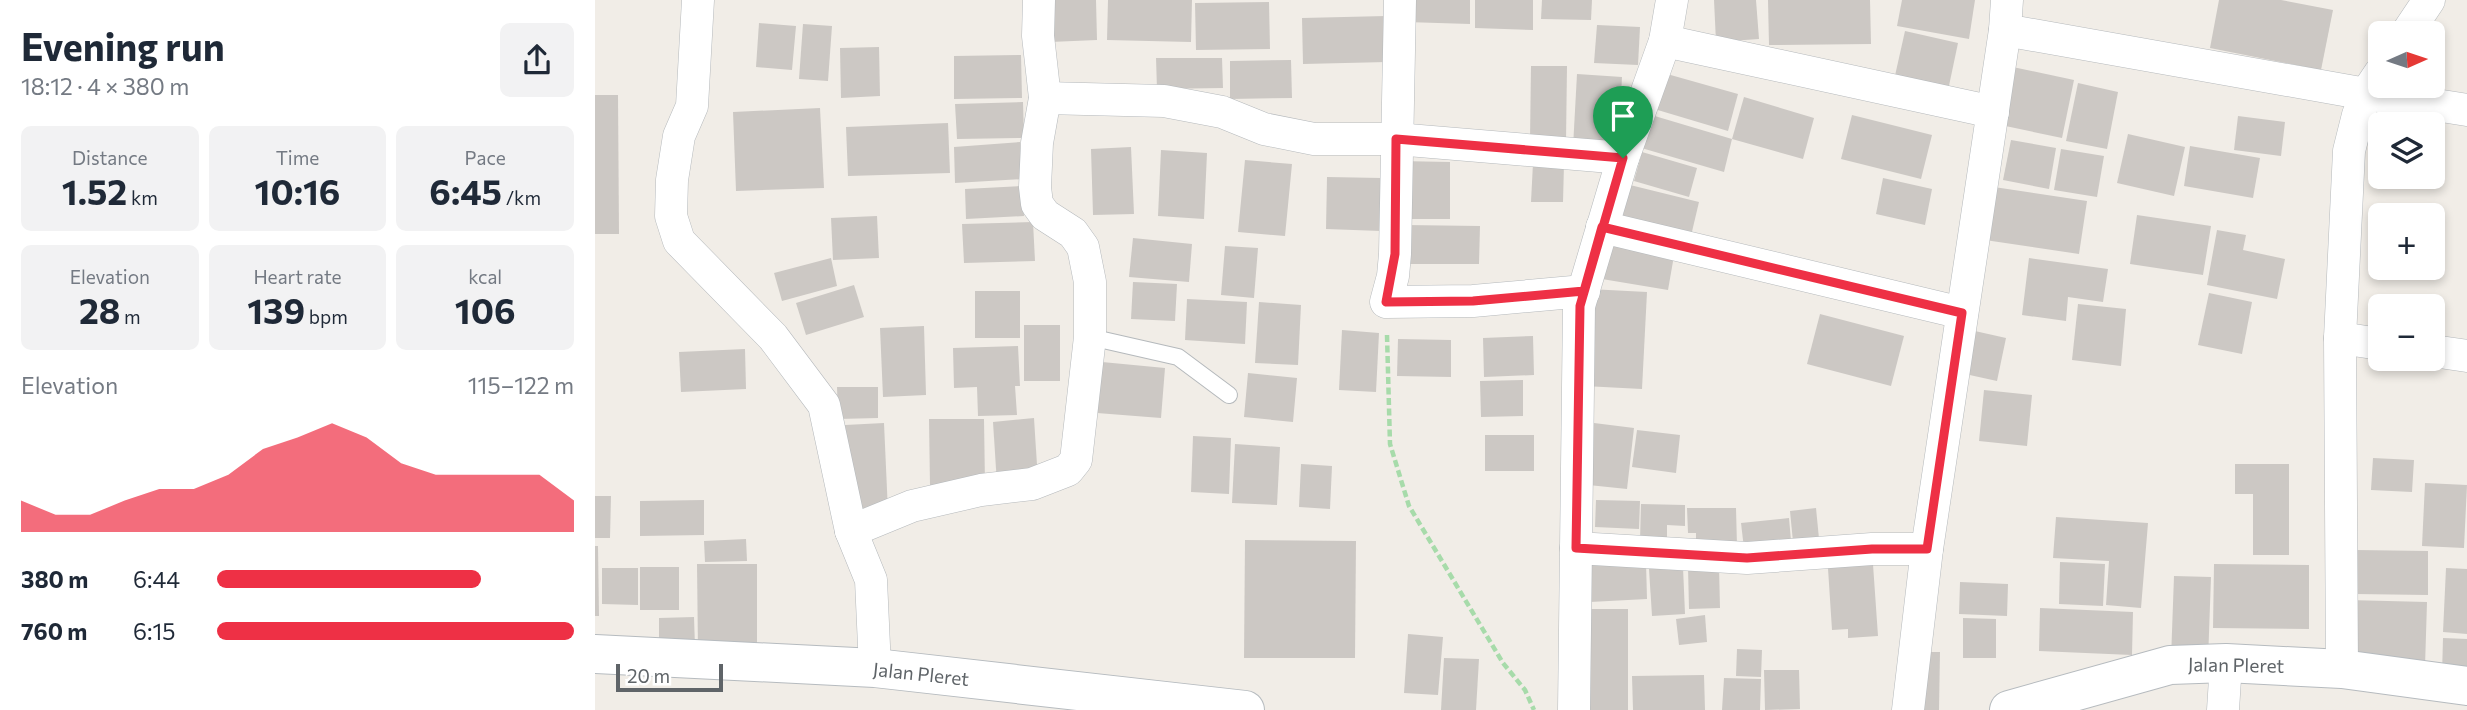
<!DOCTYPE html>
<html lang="en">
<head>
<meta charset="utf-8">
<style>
  :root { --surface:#fff; --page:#f2f2f3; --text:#1f2937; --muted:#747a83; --accent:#ee3045 }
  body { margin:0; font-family:Commissioner,sans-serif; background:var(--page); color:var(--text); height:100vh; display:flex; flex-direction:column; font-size:26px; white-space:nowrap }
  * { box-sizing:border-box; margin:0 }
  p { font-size:23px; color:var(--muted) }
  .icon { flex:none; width:38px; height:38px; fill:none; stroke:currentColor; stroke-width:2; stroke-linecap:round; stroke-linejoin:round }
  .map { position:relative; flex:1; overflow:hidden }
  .drawer { display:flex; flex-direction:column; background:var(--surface); width:595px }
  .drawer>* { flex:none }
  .needle { width:46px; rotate:87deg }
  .buttons { position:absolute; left:1773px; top:21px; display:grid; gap:14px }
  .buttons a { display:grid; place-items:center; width:77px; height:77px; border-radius:10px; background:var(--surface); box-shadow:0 4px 10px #0003; font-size:35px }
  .scale { position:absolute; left:21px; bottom:18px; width:107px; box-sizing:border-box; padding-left:7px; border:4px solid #5f6468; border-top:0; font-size:19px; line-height:24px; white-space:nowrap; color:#5f6468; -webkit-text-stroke:5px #fff; paint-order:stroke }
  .pin { position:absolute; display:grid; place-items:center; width:60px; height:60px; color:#fff; margin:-72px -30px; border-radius:50% 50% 50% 0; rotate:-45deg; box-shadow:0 0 7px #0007 }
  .pin .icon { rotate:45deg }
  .round { display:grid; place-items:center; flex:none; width:74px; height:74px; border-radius:10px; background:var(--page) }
  .headline { display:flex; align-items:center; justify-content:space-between; height:119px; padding:0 21px }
  h1 { font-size:38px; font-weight:700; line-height:52px }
  .stats { display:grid; grid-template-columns:repeat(3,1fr); gap:10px; height:119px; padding:7px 21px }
  .stats div { display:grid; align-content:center; border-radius:10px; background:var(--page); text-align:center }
  .stats b { font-size:35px; font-weight:700 }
  .stats small { font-size:19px; font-weight:400 }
  .stats p { font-size:19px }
  .chart { height:196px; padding:14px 21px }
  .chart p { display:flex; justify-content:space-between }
  .chart svg { width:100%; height:126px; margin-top:7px; fill:var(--accent); opacity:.7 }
  ul { padding:0 21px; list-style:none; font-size:23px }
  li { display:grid; grid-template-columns:112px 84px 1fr; align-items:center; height:52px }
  li i { height:18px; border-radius:9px; background:var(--accent) }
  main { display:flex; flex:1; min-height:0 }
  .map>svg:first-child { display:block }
</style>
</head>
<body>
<main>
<section class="drawer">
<div class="headline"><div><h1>Evening run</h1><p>18:12 · 4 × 380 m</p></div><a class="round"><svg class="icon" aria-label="share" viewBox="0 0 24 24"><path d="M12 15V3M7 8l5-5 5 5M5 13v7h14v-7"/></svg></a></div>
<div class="stats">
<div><p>Distance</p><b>1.52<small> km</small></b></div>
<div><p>Time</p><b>10:16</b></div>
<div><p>Pace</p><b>6:45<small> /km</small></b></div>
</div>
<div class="stats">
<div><p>Elevation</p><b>28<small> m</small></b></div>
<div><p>Heart rate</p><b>139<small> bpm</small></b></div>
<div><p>kcal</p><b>106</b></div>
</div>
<div class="chart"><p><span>Elevation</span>115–122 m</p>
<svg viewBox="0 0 160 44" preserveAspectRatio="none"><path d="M0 44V33L10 38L20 38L30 33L40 29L50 29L60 24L70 15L80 11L90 6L100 11L110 20L120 24L130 24L140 24L150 24L160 33V44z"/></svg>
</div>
<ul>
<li><b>380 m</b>6:44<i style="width:74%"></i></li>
<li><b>760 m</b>6:15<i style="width:100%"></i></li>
</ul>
</section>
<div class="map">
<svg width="1872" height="710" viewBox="0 0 1872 710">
  <rect width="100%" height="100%" fill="#f1ede7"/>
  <!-- building -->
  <g fill="#ccc8c4">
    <path d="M454,0H501L502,40L455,42Z"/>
    <path d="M513,0H597L596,42L512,40Z"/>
    <path d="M812,0H875V24L811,22Z"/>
    <path d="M880,0H938V30L880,28Z"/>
    <path d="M947,0H997L996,20L946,19Z"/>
    <path d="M1119,0H1161L1164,39L1121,42Z"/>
    <path d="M1173,0H1275L1276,44L1174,45Z"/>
    <path d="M1307,0H1380L1374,39L1302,26Z"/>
    <path d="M1624,0H1686L1738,10L1726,70L1615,48Z"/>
    <path d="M674,2L675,49L601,50L600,3Z"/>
    <path d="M791,16L792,62L708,64L707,18Z"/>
    <path d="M164,23L201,26L197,70L161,67Z"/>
    <path d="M208,24L237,26L233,81L204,79Z"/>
    <path d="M1002,25L1045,27L1043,65L999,63Z"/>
    <path d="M1310,31L1363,43L1351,100L1297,89Z"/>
    <path d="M284,47L285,96L246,98L245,48Z"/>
    <path d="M426,55L427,98L359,99V56Z"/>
    <path d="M561,58H627L628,88L562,89Z"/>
    <path d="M696,60L697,98L635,99V61Z"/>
    <path d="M936,66H972L971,141L935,140Z"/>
    <path d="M1413,66L1479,80L1467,138L1401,124Z"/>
    <path d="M1065,72L1143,94L1133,131L1056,108Z"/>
    <path d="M982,74L1027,77L1023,149L978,147Z"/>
    <path d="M1483,83L1523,92L1512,149L1471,141Z"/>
    <path d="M0,95H23L24,234H0Z"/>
    <path d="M1149,97L1219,118L1208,159L1137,139Z"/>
    <path d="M428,102L429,138L362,139L360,104Z"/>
    <path d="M225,108L229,188L141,191L138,112Z"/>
    <path d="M1053,114L1137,139L1129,172L1043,147Z"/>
    <path d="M1257,115L1337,135L1326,179L1246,159Z"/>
    <path d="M1643,116L1690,122L1686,156L1639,150Z"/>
    <path d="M353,123L355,173L253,176L251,127Z"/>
    <path d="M1533,134L1590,147L1579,196L1522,183Z"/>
    <path d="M1416,140L1461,148L1454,189L1408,180Z"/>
    <path d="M425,142L428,179L360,183L359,147Z"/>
    <path d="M1595,146L1665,158L1658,198L1589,186Z"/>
    <path d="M536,147L539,214L498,215L496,149Z"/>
    <path d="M1466,149L1509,156L1502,197L1459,190Z"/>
    <path d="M566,150L612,153L609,219L563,216Z"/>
    <path d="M1047,152L1102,168L1094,197L1039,181Z"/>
    <path d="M650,160L697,164L690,236L643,232Z"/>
    <path d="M804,161L855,162V219H805Z"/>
    <path d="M938,163L969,164L968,202H936Z"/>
    <path d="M732,177L787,178L786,231L731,229Z"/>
    <path d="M1288,178L1337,189L1330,225L1281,214Z"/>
    <path d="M1035,185L1104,202L1095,240L1026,223Z"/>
    <path d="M427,186L429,216L371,219L370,189Z"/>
    <path d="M1399,187L1492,201L1484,254L1390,240Z"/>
    <path d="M1542,215L1616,226L1608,275L1535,264Z"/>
    <path d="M282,216L284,258L238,260L236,218Z"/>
    <path d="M438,222L440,261L369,263L367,224Z"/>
    <path d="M810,225L885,226L884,264H809Z"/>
    <path d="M1622,230L1651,235L1648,250L1690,259L1682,299L1612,285Z"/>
    <path d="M538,238L597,244L594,282L534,277Z"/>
    <path d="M1007,239L1080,250L1073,290L1001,278Z"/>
    <path d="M630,246L663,248L659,298L626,295Z"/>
    <path d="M236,258L242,286L187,301L179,273Z"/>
    <path d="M1434,258L1513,269L1508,302L1473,297L1471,321L1427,315Z"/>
    <path d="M538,282L582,284L580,321L536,319Z"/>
    <path d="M259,285L269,317L211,335L201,303Z"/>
    <path d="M994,289L1052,292L1047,389L989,386Z"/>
    <rect x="380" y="291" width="45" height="47"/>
    <path d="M1614,293L1657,302L1647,354L1603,345Z"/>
    <path d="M592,299L652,302L650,344L590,340Z"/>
    <path d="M664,302L706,305L703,365L660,363Z"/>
    <path d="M1483,304L1531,309L1526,366L1477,360Z"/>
    <path d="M1225,314L1309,336L1296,386L1212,364Z"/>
    <rect x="429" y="325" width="36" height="56"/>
    <path d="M329,326L331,395L288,397L285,328Z"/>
    <path d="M1371,329L1411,338L1402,381L1361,372Z"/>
    <path d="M747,330L784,333L781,392L744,390Z"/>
    <path d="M938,336L939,375L889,377L888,338Z"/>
    <path d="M803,339L856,340V377L802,376Z"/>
    <path d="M423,346L425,386H420L422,415L383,416L382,387L359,388L358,348Z"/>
    <path d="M150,349L151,389L86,392L84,352Z"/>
    <path d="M507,362L570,368L566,418L502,413Z"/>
    <path d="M653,373L702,378L698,422L649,417Z"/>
    <path d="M928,380V416L886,417L885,381Z"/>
    <path d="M242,387H283V418L243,419Z"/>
    <path d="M1389,390L1437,395L1432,446L1384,441Z"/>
    <path d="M439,418L443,481L402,484L398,422Z"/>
    <path d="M334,419H389L390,485L335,486Z"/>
    <path d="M991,422L1039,428L1032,489L984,484Z"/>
    <path d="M289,423L293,512L255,514L250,425Z"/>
    <path d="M1042,430L1085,435L1081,473L1037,467Z"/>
    <rect x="890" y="435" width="49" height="36"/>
    <path d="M598,436L636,438L634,494L596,492Z"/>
    <path d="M640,444L685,447L682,505L637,503Z"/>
    <path d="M1778,458L1819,460L1817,492L1776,490Z"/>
    <path d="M706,464L737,466L735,509L704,507Z"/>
    <path d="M1640,464H1694V555H1658V494H1640Z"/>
    <path d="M1830,483L1872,485L1869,548L1827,546Z"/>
    <path d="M0,496H16L15,538H0Z"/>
    <path d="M109,500V535L45,536V501Z"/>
    <path d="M1001,500L1045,501L1044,529L1000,527Z"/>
    <path d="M1046,504L1090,505V526L1072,525V542L1045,541Z"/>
    <path d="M1092,508H1141L1142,546L1101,547V533H1093Z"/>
    <path d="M1221,508L1225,549L1199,552L1195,511Z"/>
    <path d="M1461,517L1553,523L1546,608L1511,605L1514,561L1458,558Z"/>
    <path d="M1194,518L1197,552L1150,557L1146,523Z"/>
    <path d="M151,539L152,561L110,562L109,541Z"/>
    <path d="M650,540L761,541L760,658H649Z"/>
    <path d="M0,546H3L4,616H0Z"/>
    <path d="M1277,550L1283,636L1253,638V629L1237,630L1232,553Z"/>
    <path d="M1761,550L1833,551V595L1760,594Z"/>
    <path d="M1051,562L1052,599L995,602L994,565Z"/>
    <path d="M1465,562L1510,564L1508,606L1464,604Z"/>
    <path d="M102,564H162V652H103Z"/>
    <path d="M1619,564L1714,565V629L1618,628Z"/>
    <path d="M1124,566L1125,608L1094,609L1093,567Z"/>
    <rect x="45" y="567" width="39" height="43"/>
    <path d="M1088,567L1090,614L1057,616L1054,569Z"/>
    <path d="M7,568H43V605L7,604Z"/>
    <path d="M1851,568L1872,569V634L1848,632Z"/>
    <path d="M1579,576L1616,577L1613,661L1576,659Z"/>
    <path d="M1365,582L1413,584L1412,616L1364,614Z"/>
    <path d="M1753,600L1832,602L1830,666L1751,664Z"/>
    <path d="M1445,608L1538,612L1537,655L1444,651Z"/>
    <rect x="985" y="609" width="48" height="101"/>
    <path d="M1110,615L1112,642L1084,645L1081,619Z"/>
    <path d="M99,617L100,647L64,648V618Z"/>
    <path d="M1368,618L1401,619V658H1368Z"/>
    <path d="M813,634L848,637L843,695L809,693Z"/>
    <path d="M1848,638L1872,639V676L1847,675Z"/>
    <path d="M1142,649L1167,650L1166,677L1141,676Z"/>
    <path d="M1320,652H1345L1344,710H1319Z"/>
    <path d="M849,658L884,659L881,710H846Z"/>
    <path d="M1169,670H1204L1205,709L1170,710Z"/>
    <path d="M1109,675L1110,710H1038L1037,676Z"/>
    <path d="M1129,678L1166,679L1165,710H1127Z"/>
  </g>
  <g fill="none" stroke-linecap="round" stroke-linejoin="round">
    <defs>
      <path id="lane" d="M495,337L583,357L634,395"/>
      <g id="street">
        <path d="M103,0L97,106L84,136L77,180L76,216L84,241L178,337L229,405L256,531L276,580L280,668"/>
        <path d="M805,0L800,254L798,276L791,302L878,301L989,291"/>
        <path d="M1410,30L1771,94L1872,110"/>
        <path d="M1812,33L1834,0"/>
        <path d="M1070,41L1398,112"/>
        <path d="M450,98L569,101L627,112L669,129L719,139H801L1028,158"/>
        <path d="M1007,227L1367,313"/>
        <path d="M1745,338L1785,344"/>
        <path d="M1838,351L1872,356"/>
        <path d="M256,531L317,506L386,490L437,484L473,470L481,460L495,337V282L488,247L478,233L450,215L442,204L440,187L442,143L450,98L443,36L444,0"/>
        <path d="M981,548L1152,558L1277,549H1332"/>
        <path d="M1747,669L1745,338L1754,151L1763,115L1771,94L1785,73"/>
        <path d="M979,710L984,306L1028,158L1070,41L1077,0"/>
        <path d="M1313,710L1332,549L1410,30L1412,0"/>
        <path d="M1628,710L1631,663"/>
      </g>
      <g id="secondary">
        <path d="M0,654L280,668L650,710"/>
        <path d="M1414,710L1575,665L1631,663L1747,669L1872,686"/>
      </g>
    </defs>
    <!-- lane casing -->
    <use href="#lane" stroke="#b5b9bc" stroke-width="18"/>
    <!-- street casing -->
    <use href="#street" stroke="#b5b9bc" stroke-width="33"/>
    <!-- secondary casing -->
    <use href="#secondary" stroke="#b6bbbf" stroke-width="40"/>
    <!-- path -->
    <path stroke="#a7dbaa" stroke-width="4.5" stroke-dasharray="7 3.5" stroke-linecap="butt" d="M792,335L795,444L814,506L908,663L930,690L939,710"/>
    <!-- lane -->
    <use href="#lane" stroke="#fff" stroke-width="16"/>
    <!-- street -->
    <use href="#street" stroke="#fff" stroke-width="32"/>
    <!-- secondary -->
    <use href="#secondary" stroke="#fff" stroke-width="38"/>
  </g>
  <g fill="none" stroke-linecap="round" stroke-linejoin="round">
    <defs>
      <path id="route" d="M1028,158L801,139L800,254L791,302L878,301L989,291L1007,227L1367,313L1332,549H1277L1152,558L981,548L985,306L1028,158"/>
    </defs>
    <!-- route casing -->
    <use href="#route" stroke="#fff" stroke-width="14"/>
    <!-- route -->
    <use href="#route" stroke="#ee3045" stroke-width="9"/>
  </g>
  <g text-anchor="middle" stroke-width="5" stroke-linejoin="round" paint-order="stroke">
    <!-- street labels -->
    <g font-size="19" fill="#5f6468" stroke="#fff">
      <text transform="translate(1641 665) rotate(1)" y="7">Jalan Pleret</text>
      <text transform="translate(326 674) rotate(6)" y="7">Jalan Pleret</text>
    </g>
  </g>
</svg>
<div class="buttons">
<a><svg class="needle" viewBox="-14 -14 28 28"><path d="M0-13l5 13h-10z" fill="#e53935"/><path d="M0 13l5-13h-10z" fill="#747a83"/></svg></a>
<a><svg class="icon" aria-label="layers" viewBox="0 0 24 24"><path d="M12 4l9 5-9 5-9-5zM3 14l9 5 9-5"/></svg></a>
<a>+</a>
<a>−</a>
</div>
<div class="scale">20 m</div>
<div class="pin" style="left:1028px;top:158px;background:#1e9e55"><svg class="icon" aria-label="arrive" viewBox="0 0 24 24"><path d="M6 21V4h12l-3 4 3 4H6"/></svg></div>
</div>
</main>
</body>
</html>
